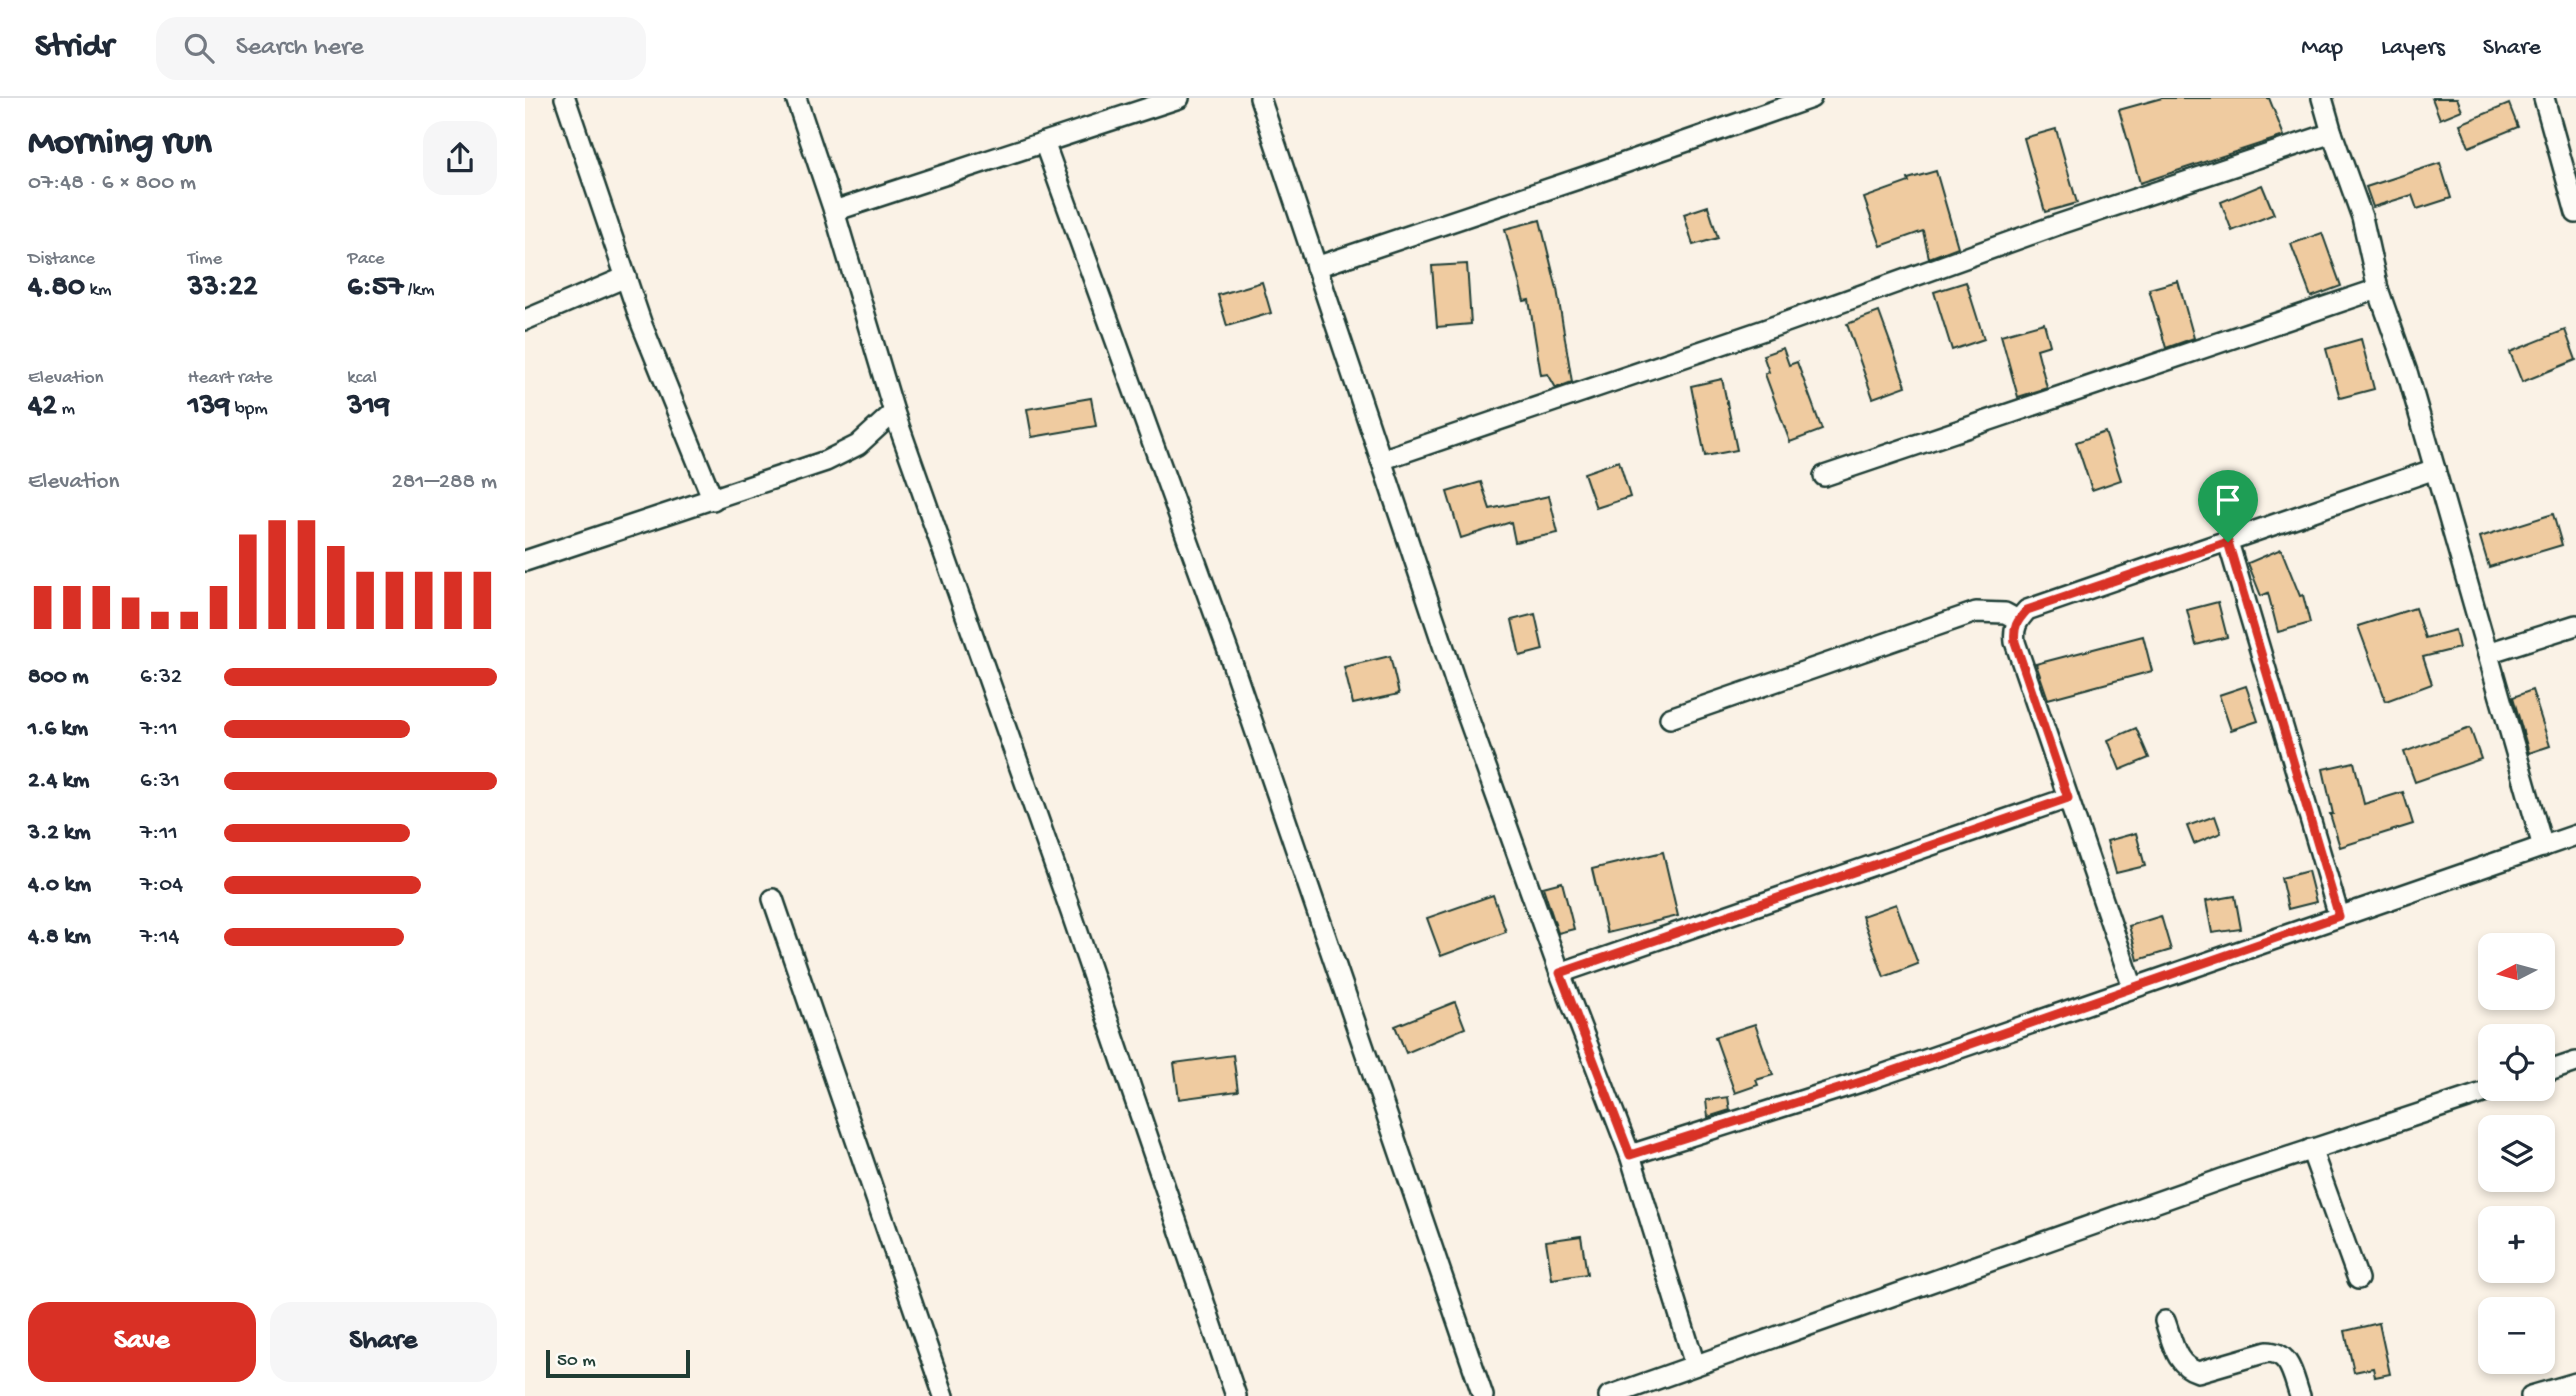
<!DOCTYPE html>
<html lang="en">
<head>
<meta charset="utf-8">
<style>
  :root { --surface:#fff; --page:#f6f6f7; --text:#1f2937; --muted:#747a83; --line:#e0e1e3; --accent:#d93025 }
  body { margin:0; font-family:"Gochi Hand",sans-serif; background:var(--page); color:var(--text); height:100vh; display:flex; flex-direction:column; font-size:26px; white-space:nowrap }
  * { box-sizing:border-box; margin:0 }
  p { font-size:23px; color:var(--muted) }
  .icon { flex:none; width:38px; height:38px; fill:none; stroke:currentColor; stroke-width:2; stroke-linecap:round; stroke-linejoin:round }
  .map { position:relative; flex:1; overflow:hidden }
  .sheet { display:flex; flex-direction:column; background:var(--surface); width:525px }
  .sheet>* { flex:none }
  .needle { width:46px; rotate:264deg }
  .buttons { position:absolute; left:1953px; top:835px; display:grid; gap:14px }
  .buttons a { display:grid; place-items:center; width:77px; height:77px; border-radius:14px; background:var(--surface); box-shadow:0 4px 10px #0003; font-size:35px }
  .scale { position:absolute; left:21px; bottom:18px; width:144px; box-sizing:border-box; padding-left:7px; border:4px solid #1f3d34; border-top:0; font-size:19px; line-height:24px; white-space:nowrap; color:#1f3d34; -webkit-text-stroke:5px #fdfcf7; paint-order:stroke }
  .pin { position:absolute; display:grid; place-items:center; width:60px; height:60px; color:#fff; margin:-72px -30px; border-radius:50% 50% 50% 0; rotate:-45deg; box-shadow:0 0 7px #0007 }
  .pin .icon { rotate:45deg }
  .round { display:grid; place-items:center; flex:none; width:74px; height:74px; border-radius:21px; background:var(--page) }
  .headline { display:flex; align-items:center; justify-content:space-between; height:119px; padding:0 28px }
  h1 { font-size:38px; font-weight:800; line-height:52px }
  .stats { display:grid; grid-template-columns:repeat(3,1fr); gap:10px; height:119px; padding:7px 28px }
  .stats div { display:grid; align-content:center }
  .stats b { font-size:30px; font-weight:800 }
  .stats small { font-size:19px; font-weight:400 }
  .stats p { font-size:19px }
  .chart { height:196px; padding:14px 28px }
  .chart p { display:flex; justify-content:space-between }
  .chart svg { width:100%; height:126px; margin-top:7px; stroke:var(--accent); stroke-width:6 }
  .primary-button { display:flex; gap:14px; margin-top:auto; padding:14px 28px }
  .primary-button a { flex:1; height:80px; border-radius:21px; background:var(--accent); color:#fff; font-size:28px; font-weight:800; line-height:80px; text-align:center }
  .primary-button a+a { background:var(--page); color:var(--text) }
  ul { padding:0 28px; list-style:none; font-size:23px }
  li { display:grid; grid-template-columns:112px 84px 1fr; align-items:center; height:52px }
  li i { height:18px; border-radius:9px; background:var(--accent) }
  header { display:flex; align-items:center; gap:42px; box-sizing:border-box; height:98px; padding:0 35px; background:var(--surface); border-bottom:2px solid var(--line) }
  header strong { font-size:33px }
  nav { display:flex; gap:38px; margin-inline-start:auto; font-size:24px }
  .search { width:490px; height:63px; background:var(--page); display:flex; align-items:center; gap:18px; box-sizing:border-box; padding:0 24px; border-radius:21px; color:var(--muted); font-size:26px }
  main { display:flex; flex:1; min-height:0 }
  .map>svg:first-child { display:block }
</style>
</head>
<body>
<header>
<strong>Stridr</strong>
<div class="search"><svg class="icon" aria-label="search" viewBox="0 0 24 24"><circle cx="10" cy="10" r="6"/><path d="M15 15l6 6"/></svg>Search here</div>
<nav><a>Map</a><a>Layers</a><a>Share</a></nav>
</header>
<main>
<section class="sheet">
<div class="headline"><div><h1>Morning run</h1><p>07:48 · 6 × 800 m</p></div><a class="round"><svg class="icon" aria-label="share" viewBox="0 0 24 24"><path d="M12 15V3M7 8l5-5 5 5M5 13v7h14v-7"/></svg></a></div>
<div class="stats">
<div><p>Distance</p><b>4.80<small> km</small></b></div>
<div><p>Time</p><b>33:22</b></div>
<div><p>Pace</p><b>6:57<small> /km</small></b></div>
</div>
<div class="stats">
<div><p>Elevation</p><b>42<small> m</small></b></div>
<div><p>Heart rate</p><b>139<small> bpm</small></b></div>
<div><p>kcal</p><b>319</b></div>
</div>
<div class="chart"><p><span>Elevation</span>281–288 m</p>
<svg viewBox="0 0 160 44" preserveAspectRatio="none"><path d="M5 44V29M15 44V29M25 44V29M35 44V33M45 44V38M55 44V38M65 44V29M75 44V11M85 44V6M95 44V6M105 44V15M115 44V24M125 44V24M135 44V24M145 44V24M155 44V24"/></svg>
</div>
<ul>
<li><b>800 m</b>6:32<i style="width:100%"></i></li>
<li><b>1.6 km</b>7:11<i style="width:68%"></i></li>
<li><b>2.4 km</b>6:31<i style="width:100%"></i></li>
<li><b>3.2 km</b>7:11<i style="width:68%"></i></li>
<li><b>4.0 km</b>7:04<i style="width:72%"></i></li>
<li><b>4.8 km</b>7:14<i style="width:66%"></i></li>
</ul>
<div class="primary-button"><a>Save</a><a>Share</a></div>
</section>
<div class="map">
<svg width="2051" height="1298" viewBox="0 0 2051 1298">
  <rect width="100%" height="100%" fill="#faf2e6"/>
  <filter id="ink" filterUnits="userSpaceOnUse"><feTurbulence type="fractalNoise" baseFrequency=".0143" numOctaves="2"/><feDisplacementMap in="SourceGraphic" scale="14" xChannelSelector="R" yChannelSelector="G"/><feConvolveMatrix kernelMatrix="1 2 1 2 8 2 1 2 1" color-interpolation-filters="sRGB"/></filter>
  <g filter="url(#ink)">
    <!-- building -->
    <g fill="#efcba0" stroke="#1f3d34" stroke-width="2">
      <path d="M1637,0H1744L1759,38L1615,85L1594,12Z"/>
      <path d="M1907,0H1932L1937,12L1915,21Z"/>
      <path d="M1984,6L1993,29L1944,49L1935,26Z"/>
      <path d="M1531,31L1552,105L1520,114L1499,40Z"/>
      <path d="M1915,65L1926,100L1892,111L1887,97L1848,109L1841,89Z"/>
      <path d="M1411,73L1433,149L1404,160L1398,133L1356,148L1339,100L1384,84L1383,81Z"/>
      <path d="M1737,87L1749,116L1707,133L1696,104Z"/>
      <path d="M1183,108L1193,140L1168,147L1159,116Z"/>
      <path d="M1015,122L1032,191L1047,284L1031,290L1023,276L1016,277L1004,202L999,203L980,131Z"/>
      <path d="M1797,135L1816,188L1786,199L1766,146Z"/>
      <path d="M942,166L946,226L912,229L907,168Z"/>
      <path d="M1653,183L1669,240L1641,250L1624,191Z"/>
      <path d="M737,184L746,215L702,228L693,197Z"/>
      <path d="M1441,184L1459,241L1427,252L1409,194Z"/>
      <path d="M1354,214L1381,288L1348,300L1322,226Z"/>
      <path d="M1519,225L1525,247L1512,251L1522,290L1493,299L1476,237Z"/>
      <path d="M2040,232L2051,262L1997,284L1985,254Z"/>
      <path d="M1836,241L1849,291L1815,300L1801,251Z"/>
      <path d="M1258,250L1264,267L1272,264L1297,332L1265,344L1240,276L1244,274L1238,257Z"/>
      <path d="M1197,281L1212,352L1180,358L1166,288Z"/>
      <path d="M566,300L571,328L507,339L502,311Z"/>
      <path d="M1580,334L1596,382L1567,392L1551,344Z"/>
      <path d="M1094,363L1105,399L1071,410L1059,375Z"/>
      <path d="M956,384L965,411L1024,398L1033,435L990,444L986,424L936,440L922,394Z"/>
      <path d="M2028,416L2037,447L1964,469L1955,439Z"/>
      <path d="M1756,451L1775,498L1778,497L1785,525L1753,534L1743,495L1736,498L1723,465Z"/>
      <path d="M1693,504L1702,539L1671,547L1662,512Z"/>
      <path d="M1890,510L1900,540L1930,532L1934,550L1898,559L1907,586L1861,603L1833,528Z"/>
      <path d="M1010,516L1018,552L995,558L987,522Z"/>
      <path d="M1618,538L1627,573L1523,601L1511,566Z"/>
      <path d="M865,558L874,596L828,606L819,569Z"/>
      <path d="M1721,588L1733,623L1706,632L1694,597Z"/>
      <path d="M2007,592L2025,648L2004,655L1988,599Z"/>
      <path d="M1611,630L1624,660L1595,672L1583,642Z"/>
      <path d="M1945,630L1956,661L1890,684L1879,654Z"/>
      <path d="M1829,664L1839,706L1878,694L1888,726L1815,749L1805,716H1808L1798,671Z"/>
      <path d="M1690,718L1696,735L1669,746L1662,728Z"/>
      <path d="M1611,735L1620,768L1591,775L1582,743Z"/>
      <path d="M1138,754L1153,818L1082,835L1067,771Z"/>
      <path d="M1783,773L1791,804L1763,811L1756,780Z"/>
      <path d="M1037,784L1049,831L1033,835L1018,789Z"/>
      <path d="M968,797L981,834L916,858L902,820Z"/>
      <path d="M1710,798L1716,831L1687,835L1681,803Z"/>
      <path d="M1371,806L1393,866L1359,879L1337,818Z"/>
      <path d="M1636,818L1646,852L1613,862L1604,828Z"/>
      <path d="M930,904L940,930L881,955L870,928Z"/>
      <path d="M1230,926L1248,977L1231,982L1233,987L1210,995L1190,939Z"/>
      <path d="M708,957L713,993L654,1001L649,965Z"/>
      <path d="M1203,999L1205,1012L1183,1019L1181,1002Z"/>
      <path d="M1056,1138L1062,1176L1027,1181L1021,1143Z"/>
      <path d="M1854,1225L1865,1276L1850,1279L1848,1270L1829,1274L1820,1233Z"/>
    </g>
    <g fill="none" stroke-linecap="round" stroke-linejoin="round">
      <defs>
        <g id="street">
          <path d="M40,0L117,227L188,402"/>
          <path d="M271,0L309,113L369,314L546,814L711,1298"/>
          <path d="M735,0L931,586L1035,875L1105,1057L1170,1267"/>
          <path d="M1797,0L1807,35L1837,119L1853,191L1883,277L2018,749"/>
          <path d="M2019,0L2051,115"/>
          <path d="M519,44L703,553L958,1298"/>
          <path d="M309,113L654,0"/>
          <path d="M791,169L1062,78L1286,0"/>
          <path d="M0,222L101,179"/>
          <path d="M856,362L1239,232L1532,127L1807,35"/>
          <path d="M1299,378L1853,191"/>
          <path d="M1703,444L1814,818"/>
          <path d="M0,463L301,363L333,347L369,314"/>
          <path d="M1963,555L2051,527"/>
          <path d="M1145,620L1451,514L1480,515L1493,522"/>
          <path d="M248,801L419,1298"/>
          <path d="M1035,875L1543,700"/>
          <path d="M1608,890L1490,544C1488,529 1492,523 1502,512L1910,371"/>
          <path d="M2018,975L2051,964"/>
          <path d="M1786,1051L1833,1181"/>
          <path d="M1105,1057L1348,980L2051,737"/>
          <path d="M1640,1223C1648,1244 1650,1267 1673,1274L1742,1254C1766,1254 1768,1279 1775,1298"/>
          <path d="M1084,1298L1697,1081L1973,990"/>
          <path d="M2006,1298L2051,1285"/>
        </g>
      </defs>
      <!-- street casing -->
      <use href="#street" stroke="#1f3d34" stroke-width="24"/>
      <!-- street -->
      <use href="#street" stroke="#fdfcf7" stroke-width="19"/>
    </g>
  </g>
  <g fill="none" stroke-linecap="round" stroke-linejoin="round" filter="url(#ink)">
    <defs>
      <path id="route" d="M1703,444L1814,818L1348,980L1105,1057L1035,875L1543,700L1490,544C1488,529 1492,523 1502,512Z"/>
    </defs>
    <!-- route casing -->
    <use href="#route" stroke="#fff" stroke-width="14"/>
    <!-- route -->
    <use href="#route" stroke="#d93025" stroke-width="9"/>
  </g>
</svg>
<div class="buttons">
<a><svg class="needle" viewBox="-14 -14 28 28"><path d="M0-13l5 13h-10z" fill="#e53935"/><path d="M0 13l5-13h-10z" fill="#747a83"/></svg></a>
<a><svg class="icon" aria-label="locate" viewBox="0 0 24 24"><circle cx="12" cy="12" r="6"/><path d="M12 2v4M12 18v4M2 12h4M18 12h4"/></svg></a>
<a><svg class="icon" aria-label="layers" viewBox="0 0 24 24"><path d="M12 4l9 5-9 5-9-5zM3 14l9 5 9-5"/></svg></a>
<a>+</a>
<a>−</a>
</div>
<div class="scale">50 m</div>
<div class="pin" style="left:1703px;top:444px;background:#1e9e55"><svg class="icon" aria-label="arrive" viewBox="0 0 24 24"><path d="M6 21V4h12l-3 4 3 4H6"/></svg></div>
</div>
</main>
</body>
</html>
